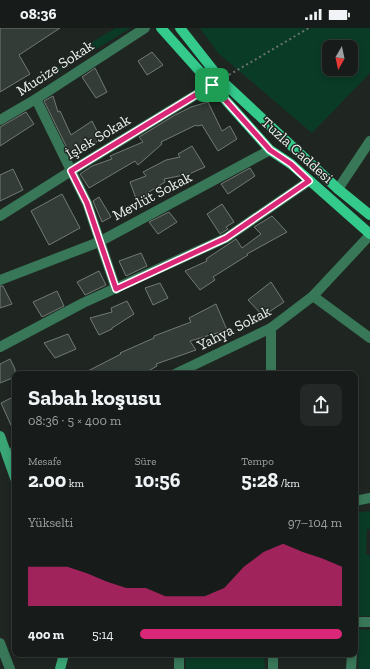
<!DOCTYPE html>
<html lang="tr">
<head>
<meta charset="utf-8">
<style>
  :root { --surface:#171c1a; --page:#242927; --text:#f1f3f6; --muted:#9ea1a2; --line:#363a39; --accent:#db2777 }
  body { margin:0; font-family:"Zilla Slab",serif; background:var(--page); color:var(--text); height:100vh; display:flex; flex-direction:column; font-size:15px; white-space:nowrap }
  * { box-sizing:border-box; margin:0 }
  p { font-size:13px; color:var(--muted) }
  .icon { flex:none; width:22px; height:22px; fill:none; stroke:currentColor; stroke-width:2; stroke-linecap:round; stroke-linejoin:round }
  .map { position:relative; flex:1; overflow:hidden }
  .sheet { position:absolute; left:12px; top:343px; width:346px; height:286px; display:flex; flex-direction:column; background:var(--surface); border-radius:8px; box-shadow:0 2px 6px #0003,0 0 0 1px var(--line) }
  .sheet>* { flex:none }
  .needle { width:26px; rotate:189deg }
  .controls { position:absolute; left:322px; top:12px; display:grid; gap:8px }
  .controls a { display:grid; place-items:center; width:36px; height:36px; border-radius:8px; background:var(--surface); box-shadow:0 2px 6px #0003,0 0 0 1px var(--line); font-size:20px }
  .pin { position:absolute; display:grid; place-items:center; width:34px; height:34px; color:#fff; margin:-17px; border-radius:8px; box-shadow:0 2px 6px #0006 }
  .round { display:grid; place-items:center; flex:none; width:42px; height:42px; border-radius:8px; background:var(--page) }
  .headline { display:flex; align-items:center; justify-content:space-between; height:68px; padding:0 16px }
  h1 { font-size:22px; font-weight:700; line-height:30px }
  .figures { display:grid; grid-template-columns:repeat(3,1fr); gap:6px; height:68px; padding:4px 16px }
  .figures div { display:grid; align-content:center }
  .figures b { font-size:20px; font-weight:700 }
  .figures small { font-size:11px; font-weight:400 }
  .figures p { font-size:11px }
  .chart { height:112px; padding:8px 16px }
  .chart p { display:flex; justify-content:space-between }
  .chart svg { width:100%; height:72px; margin-top:4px; fill:var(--accent); opacity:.7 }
  ul { padding:0 16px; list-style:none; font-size:13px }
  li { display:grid; grid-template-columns:64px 48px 1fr; align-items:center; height:30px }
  li i { height:10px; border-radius:5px; background:var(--accent) }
  .status { display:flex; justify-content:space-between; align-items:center; height:28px; padding:0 20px; background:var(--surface); direction:ltr }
  .status svg { height:11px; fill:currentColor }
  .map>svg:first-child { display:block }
</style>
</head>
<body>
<div class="status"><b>08:36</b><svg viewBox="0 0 49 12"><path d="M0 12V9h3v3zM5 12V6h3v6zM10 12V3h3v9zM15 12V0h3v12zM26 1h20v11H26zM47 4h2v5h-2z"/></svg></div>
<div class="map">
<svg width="370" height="641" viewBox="0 0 370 641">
  <rect width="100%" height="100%" fill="#1f2622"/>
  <!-- green -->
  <g fill="#0a3b26" fill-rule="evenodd">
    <path d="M116,0H131L41,54L40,52L76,30L78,22Z"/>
    <path d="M200,0H370V45L312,105L218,25ZM329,19H351V41H329Z"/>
    <path d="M370,483V501H367L366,527H370V588H355V485Z"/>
    <path d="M359,601L370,602V641H358Z"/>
    <path d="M185,626H264L265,641H186Z"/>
  </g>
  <!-- building -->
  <g fill="#343c37" stroke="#717a75">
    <path d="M0,0H60L19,27L30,46L0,64Z"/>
    <path d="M152,24L163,37L147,47L138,33Z"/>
    <path d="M95,40L107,64L96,70L82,49Z"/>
    <path d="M53,68L58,84L60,83L71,107L92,93L101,111L89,119L87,117L70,126L44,73Z"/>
    <path d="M208,74L222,103L230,98L237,111L218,123L202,97L197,98L196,97L161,114L162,116L138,137L135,133L89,160L82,149L80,146L92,138L112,131L110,128L143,114L139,109L175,87L191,79Z"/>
    <path d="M26,84L34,96L0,118V99Z"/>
    <path d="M192,118L205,139L189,146L164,151L165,154L146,166L148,172L138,176L130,154L146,148L143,144L166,132L180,129L178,126Z"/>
    <path d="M250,140L255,148L228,166L221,156Z"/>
    <path d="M13,141L23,162L0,173V147Z"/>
    <path d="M62,166L80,200L49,217L31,183Z"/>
    <path d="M99,169L111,189L102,194L93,173Z"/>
    <path d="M222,176L234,194L226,199L228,201L220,206L207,186Z"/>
    <path d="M169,184L177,194L158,206L149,194Z"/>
    <path d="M272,188L287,204L247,226L248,227L213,249L215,252L200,262L185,243L207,233L206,231L236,211L242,220L261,206L254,199Z"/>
    <path d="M141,225L147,238L126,248L119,233Z"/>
    <path d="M99,243L106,257L85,267L77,254Z"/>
    <path d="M271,254L284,274L263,288L248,272Z"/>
    <path d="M160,255L168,270L153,277L145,260Z"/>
    <path d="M0,258H3L12,276L0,280Z"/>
    <path d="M57,263L64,278L42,289L33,274Z"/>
    <path d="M127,273L134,286L112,300V301L99,307L90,290L112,284L111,280Z"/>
    <path d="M216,276L227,302L190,313L196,322L156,336L157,338L143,346H82L121,326L120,325L154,310V308L191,294L189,290Z"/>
    <path d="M68,306L76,321L55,330L44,315Z"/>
    <path d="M10,331L15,341V349L0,355V336Z"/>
    <path d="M15,368V406L1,375Z"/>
  </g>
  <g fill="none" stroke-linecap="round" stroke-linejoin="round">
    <!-- path -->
    <path stroke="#6c736f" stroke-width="2" stroke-dasharray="2 3" stroke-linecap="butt" d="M229,47L309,0"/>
    <!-- street -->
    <g stroke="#387758" stroke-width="10">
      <path d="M36,71L87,175L116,261"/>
      <path d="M0,92L36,71L145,0"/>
      <path d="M338,161L370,113"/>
      <path d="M0,188L71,143L212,57"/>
      <path d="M0,252L99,214L270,122"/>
      <path d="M313,268L370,310"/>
      <path d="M271,300V346"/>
      <path d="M0,319L83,275L226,210L309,153"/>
      <path d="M175,346L271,300L313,268L370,207"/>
      <path d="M7,427L15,423"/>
      <path d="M355,473L370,470"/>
      <path d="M355,594H370"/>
      <path d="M0,615L10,641"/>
      <path d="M179,626V641"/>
      <path d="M273,626V641"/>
      <path d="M351,641L352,626"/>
    </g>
    <!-- secondary -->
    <g stroke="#39a575" stroke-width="10">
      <path d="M0,408L15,450"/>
      <path d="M60,641L64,626"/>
    </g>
    <!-- primary -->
    <g stroke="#33ca8c" stroke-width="10">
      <path d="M161,0L270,122L291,136L370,206"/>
      <path d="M180,0L221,52L338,161L370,187"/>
    </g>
  </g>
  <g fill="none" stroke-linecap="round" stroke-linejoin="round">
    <defs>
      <path id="route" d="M212,57L270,122L291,136L309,153L226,210L116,261L87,175L71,143Z"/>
    </defs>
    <!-- route casing -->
    <use href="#route" stroke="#fff" stroke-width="8"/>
    <!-- route -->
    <use href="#route" stroke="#db2777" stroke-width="5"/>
  </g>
  <g text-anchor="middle" stroke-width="3" stroke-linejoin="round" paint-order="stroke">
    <!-- street labels -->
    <g font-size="15" fill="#ecf1ee" stroke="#1f2622">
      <text transform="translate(55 40) rotate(-33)" y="5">Mucize Sokak</text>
      <text transform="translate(98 109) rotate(-31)" y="5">İşlek Sokak</text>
      <text transform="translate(297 122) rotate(42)" y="5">Tuzla Caddesi</text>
      <text transform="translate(152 168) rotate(-28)" y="5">Mevlüt Sokak</text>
      <text transform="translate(234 300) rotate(-27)" y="5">Yahya Sokak</text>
    </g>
  </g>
</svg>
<div class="controls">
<a><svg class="needle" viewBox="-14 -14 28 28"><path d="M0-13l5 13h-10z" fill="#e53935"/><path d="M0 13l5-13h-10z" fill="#9ea1a2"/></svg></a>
</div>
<div class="pin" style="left:212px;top:57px;background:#1e9e55"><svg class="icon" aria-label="arrive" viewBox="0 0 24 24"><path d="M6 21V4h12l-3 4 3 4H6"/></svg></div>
<section class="sheet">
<div class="headline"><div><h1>Sabah koşusu</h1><p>08:36 · 5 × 400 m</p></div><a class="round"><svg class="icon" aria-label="share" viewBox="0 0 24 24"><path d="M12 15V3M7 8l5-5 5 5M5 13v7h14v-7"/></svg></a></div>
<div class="figures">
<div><p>Mesafe</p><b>2.00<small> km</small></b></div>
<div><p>Süre</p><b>10:56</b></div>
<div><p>Tempo</p><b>5:28<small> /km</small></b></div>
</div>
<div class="chart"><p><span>Yükselti</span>97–104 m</p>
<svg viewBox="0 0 160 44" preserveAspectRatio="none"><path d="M0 44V20L10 20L20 20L30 24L40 29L50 33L60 33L70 38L80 38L90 38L100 33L110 20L120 11L130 6L140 11L150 15L160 20V44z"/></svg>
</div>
<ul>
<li><b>400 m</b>5:14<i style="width:100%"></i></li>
</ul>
</section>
</div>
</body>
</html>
